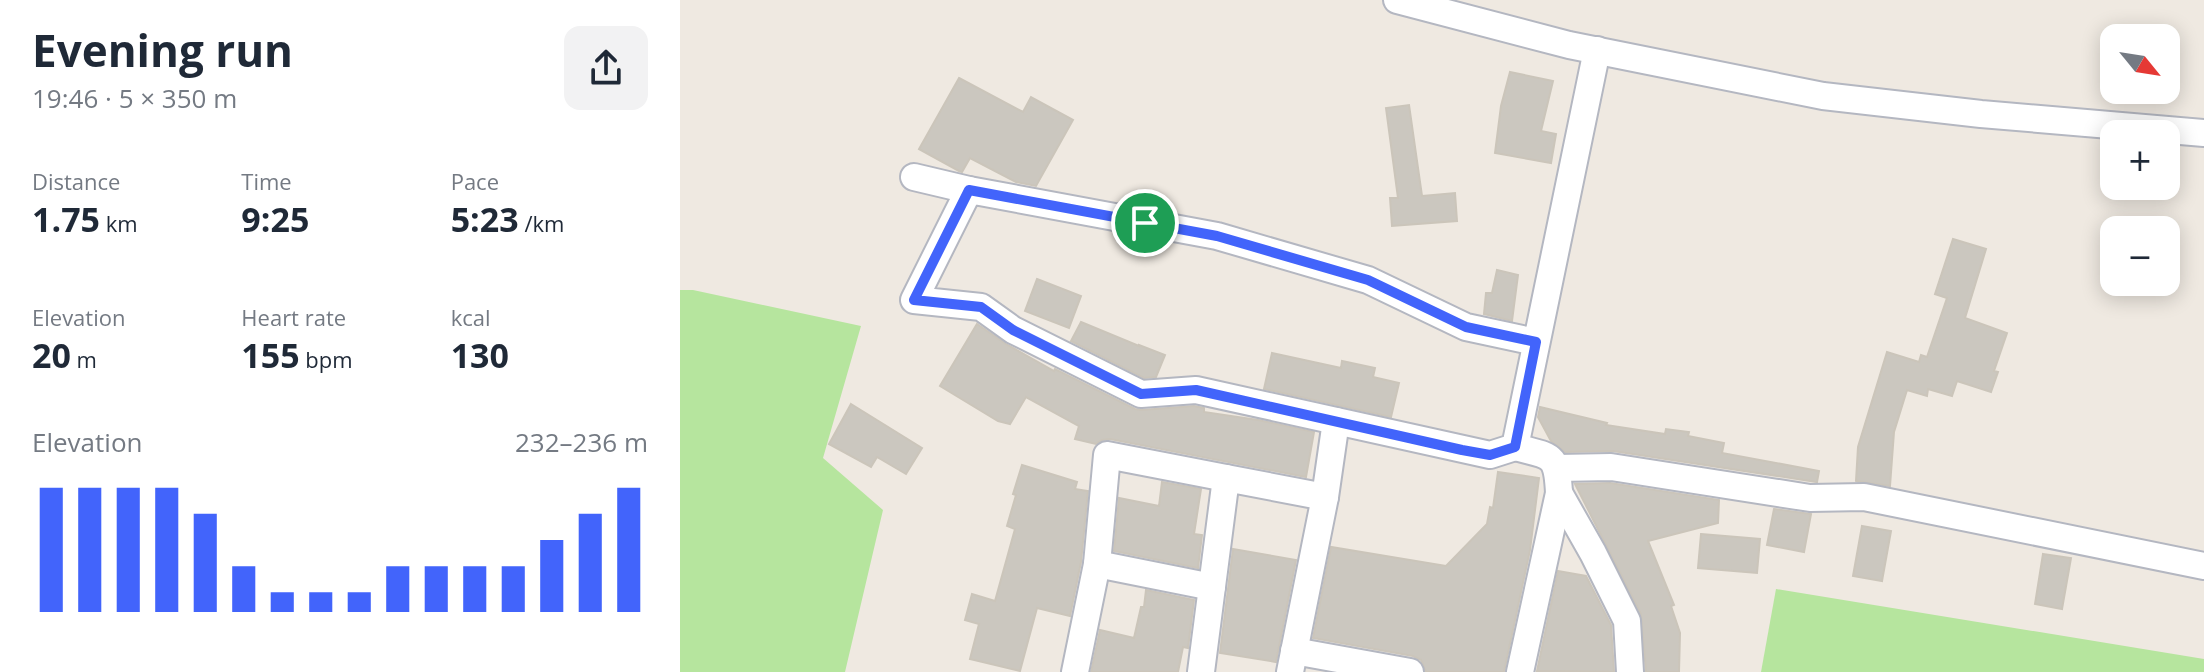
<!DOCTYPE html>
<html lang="en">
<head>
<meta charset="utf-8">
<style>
  :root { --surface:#fff; --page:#f2f2f3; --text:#1f2937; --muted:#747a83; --accent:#4264fb }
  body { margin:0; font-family:"Open Sans",sans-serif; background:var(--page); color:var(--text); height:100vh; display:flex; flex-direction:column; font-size:30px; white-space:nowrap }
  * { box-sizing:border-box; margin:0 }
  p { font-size:26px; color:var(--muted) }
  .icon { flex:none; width:44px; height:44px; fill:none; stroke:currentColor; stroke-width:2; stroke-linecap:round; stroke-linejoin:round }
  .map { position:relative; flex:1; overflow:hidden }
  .panel { display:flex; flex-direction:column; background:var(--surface); width:680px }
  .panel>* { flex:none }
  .needle { width:52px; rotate:120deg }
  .fabs { position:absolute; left:1420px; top:24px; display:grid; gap:16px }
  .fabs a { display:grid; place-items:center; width:80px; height:80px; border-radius:16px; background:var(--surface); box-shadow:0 4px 20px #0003; font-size:40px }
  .pin { position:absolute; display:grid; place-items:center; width:68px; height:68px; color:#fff; margin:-34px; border:4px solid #fff; border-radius:50%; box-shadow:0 2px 8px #0007 }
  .round { display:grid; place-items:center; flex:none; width:84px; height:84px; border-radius:16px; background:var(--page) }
  .headline { display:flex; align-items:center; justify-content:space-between; height:136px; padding:0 32px }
  h1 { font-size:44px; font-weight:700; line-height:60px }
  .figures { display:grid; grid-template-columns:repeat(3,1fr); gap:12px; height:136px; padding:8px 32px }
  .figures div { display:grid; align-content:center }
  .figures b { font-size:34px; font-weight:700 }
  .figures small { font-size:22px; font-weight:400 }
  .figures p { font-size:22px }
  .chart { height:224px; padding:16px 32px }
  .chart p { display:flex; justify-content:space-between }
  .chart svg { width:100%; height:144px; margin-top:8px; stroke:var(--accent); stroke-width:6 }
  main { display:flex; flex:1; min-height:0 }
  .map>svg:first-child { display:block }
</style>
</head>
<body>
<main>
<section class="panel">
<div class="headline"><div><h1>Evening run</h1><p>19:46 · 5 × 350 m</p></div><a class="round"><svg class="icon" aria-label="share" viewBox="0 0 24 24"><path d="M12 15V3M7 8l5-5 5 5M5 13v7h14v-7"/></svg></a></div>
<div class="figures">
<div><p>Distance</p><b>1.75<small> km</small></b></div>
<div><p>Time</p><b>9:25</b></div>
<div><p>Pace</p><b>5:23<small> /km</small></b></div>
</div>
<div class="figures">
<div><p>Elevation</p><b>20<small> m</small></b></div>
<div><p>Heart rate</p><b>155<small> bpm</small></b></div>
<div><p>kcal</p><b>130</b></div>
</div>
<div class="chart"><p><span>Elevation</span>232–236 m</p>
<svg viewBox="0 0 160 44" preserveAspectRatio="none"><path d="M5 44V6M15 44V6M25 44V6M35 44V6M45 44V14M55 44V30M65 44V38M75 44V38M85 44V38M95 44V30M105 44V30M115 44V30M125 44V30M135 44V22M145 44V14M155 44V6"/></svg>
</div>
</section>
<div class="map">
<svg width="1524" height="672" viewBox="0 0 1524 672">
  <rect width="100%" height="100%" fill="#efe9e1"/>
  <!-- green -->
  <g fill="#b6e59e">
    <path d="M0,290H13L181,326L143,458L203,510L165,672H0Z"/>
    <path d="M1096,589L1524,659V672H1081Z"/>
  </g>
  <!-- building -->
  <g fill="#cbc7bf" stroke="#cbc5ba" stroke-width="2">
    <path d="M830,72L873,81L861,131L876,134L871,163L815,153L821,106Z"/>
    <path d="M279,78L343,112L351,97L393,120L356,186L336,182L290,158L282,172L279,171L239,149Z"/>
    <path d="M729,105L742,196L775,193L777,221L712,226L710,198H718L706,108Z"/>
    <path d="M1273,239L1306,249L1285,318L1327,333L1314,371L1318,372L1311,392L1277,381L1272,396L1248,389L1247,396L1227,390L1214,432L1210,486L1176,481L1178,447L1207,352L1239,362L1241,355L1247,357L1267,298L1255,294Z"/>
    <path d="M817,270L838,275L832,321L804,314L806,293H812Z"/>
    <path d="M357,279L401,296L389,328L345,311Z"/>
    <path d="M401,322L459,346V345L485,355L476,377L464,378L391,341Z"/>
    <path d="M297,324L326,344L374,371L375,369L455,409L462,410L514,406L524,408V412L578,420L634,432L626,477L430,439L422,440L416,444L395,439L399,426L346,397L330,424L318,421L260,386Z"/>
    <path d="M592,353L661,368L662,361L695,368L693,377L719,383L711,417L584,389Z"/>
    <path d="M171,404L242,448L226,474L197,457L191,467L149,444Z"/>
    <path d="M860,407L927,423L926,425L985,434L986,429L1009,432L1008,436L1044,443L1042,453L1139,471L1137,482L933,451L885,452L871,441L858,417Z"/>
    <path d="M342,465L397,482L395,489L408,491L401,562L390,616L357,608L340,671L290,659L299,624L285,620L292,594L315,601L335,529L327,526L336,495L333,494Z"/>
    <path d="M818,472L859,478L850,550L824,672H746L741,660L733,656L633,638L651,547L766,566L807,524L810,507L813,508Z"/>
    <path d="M482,482L521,489L514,534L522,535L518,568L434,551L439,498L479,506Z"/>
    <path d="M930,483L1039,500L1038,523L968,541L994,605L991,606L1000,633L999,672H966L961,614L895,484Z"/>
    <path d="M1094,509L1131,514L1124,552L1087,545Z"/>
    <path d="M1182,526L1211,531L1202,581L1173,576Z"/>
    <path d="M1021,534L1080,539L1077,573L1018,568Z"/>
    <path d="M553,549L616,560L596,662L540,653Z"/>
    <path d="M1363,554L1391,558L1382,609L1355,604Z"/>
    <path d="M878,571L906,576L931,625L934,672L857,671Z"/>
    <path d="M466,590L514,600L508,648L503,647L498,672H411L420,630L454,638L461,607H464Z"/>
  </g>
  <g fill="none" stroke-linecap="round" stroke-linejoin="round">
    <defs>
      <g id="minor">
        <path d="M717,0L889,45L1143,96L1301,114L1524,133"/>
        <path d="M234,177L289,190"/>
        <path d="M856,342L786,327L688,280L537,236L289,190L234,300L301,307L333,330L461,394L516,390L810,455L835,447L917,50"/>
        <path d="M835,447C871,457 877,452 879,493L840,672"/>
        <path d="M878,468L931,467L1130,498L1184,497L1524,566"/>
        <path d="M879,493L913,553L947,621L950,672"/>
        <path d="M417,564L532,587"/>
        <path d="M614,651L730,672"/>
        <path d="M395,672L417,564L427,455L546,478"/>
        <path d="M521,672L546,478L645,497"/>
        <path d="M610,672L645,497L656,421"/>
      </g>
    </defs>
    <!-- minor casing -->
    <use href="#minor" stroke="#b4b7c1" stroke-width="30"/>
    <!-- minor -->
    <use href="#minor" stroke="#fff" stroke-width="26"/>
  </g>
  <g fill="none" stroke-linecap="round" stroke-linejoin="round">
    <defs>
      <path id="route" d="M289,190L537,236L688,280L786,327L856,342L835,447L810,455L782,450L516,390L461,394L333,330L301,307L234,300Z"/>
    </defs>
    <!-- route casing -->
    <use href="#route" stroke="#fff" stroke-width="16"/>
    <!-- route -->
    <use href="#route" stroke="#4264fb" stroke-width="10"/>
  </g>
</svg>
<div class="fabs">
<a><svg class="needle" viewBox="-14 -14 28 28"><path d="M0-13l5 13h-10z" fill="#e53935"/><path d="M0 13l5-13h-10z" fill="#747a83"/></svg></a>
<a>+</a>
<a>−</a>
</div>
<div class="pin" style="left:465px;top:223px;background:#1e9e55"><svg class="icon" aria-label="arrive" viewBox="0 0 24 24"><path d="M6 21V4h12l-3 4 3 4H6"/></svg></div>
</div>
</main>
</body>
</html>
